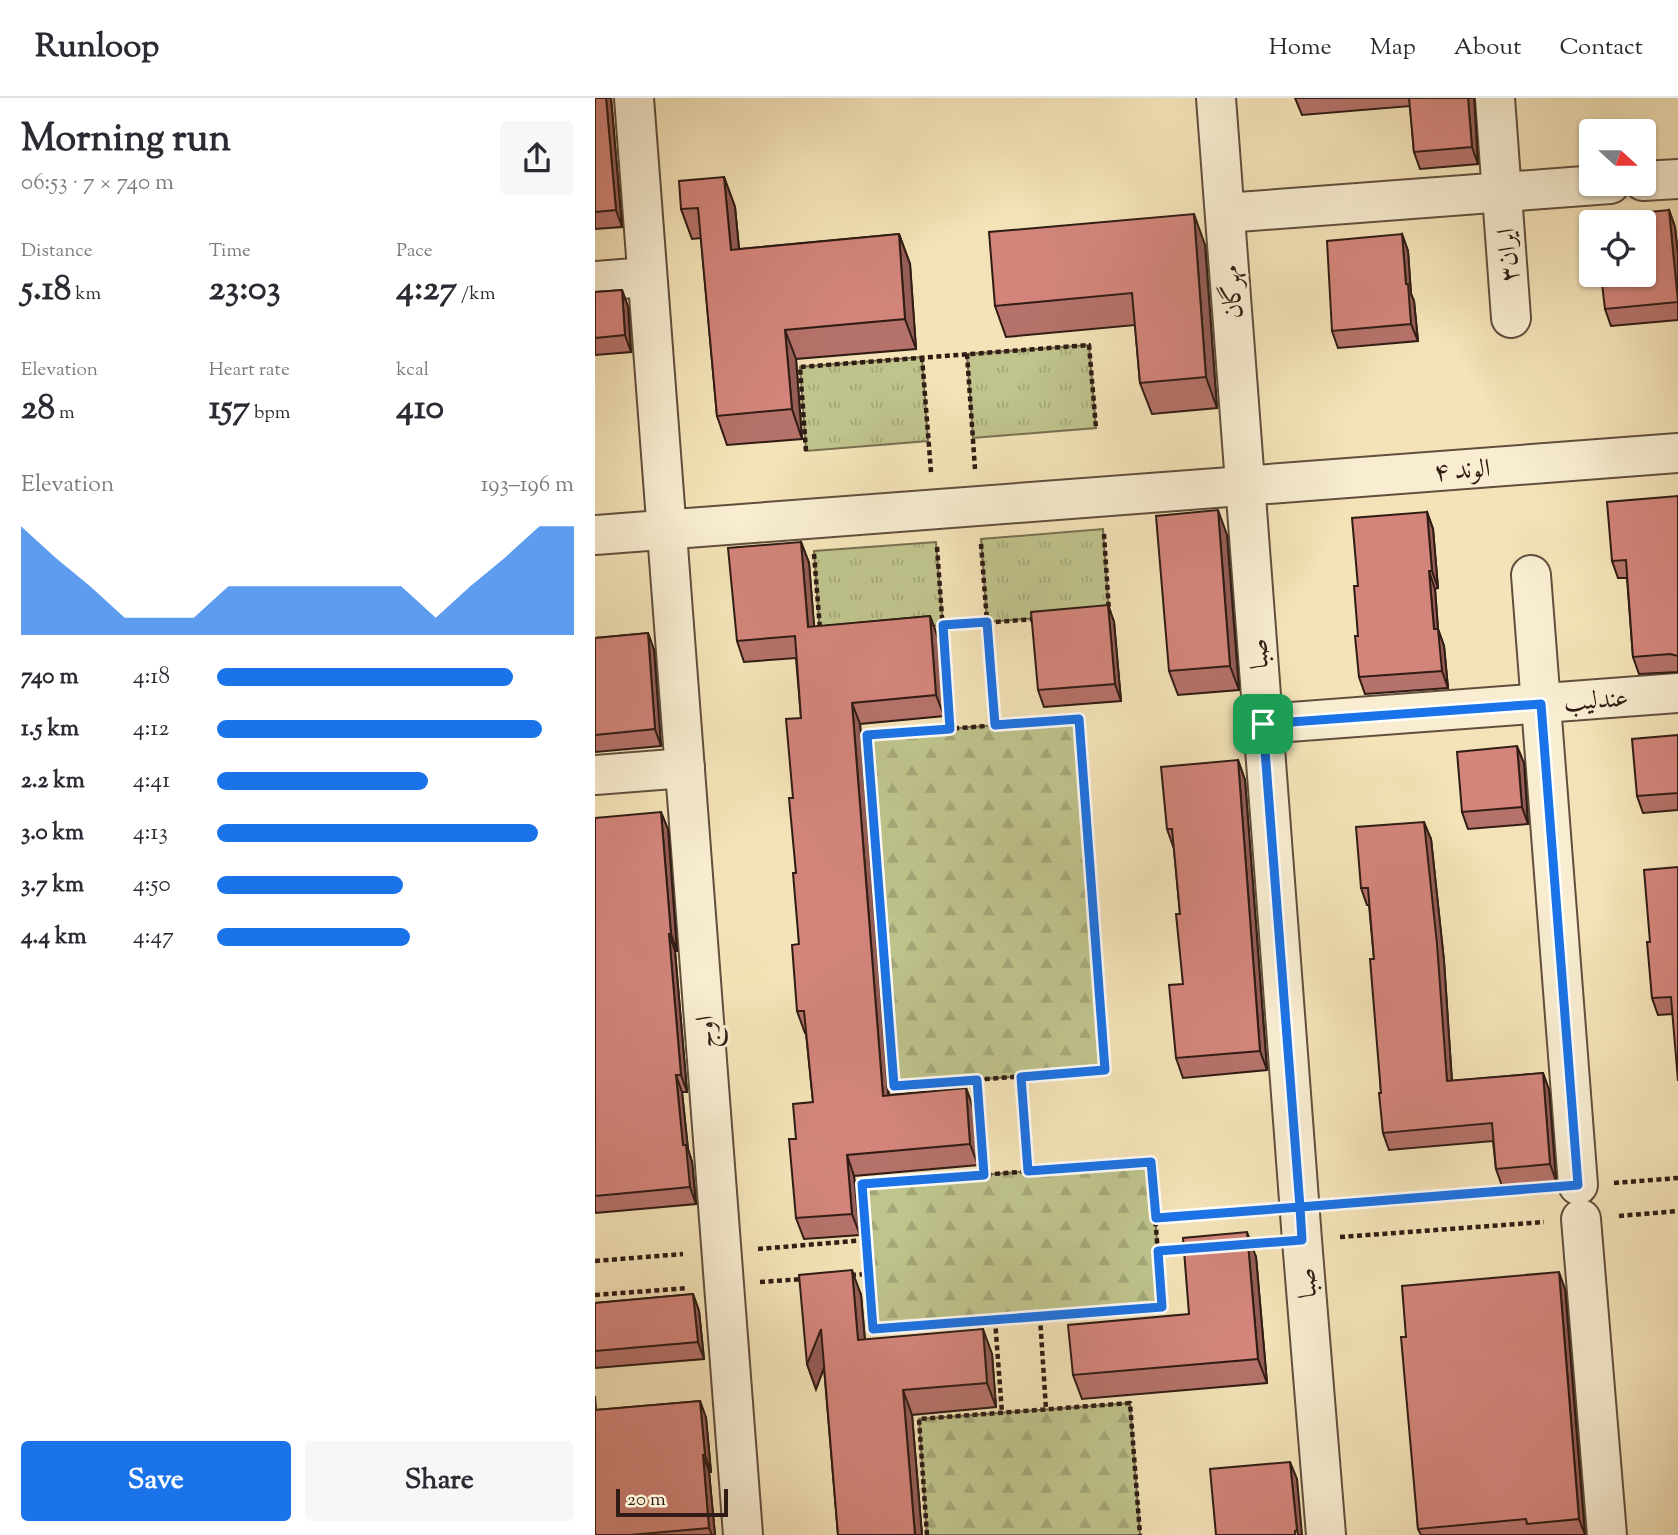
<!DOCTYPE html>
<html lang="en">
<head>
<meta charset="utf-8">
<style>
  :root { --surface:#fff; --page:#f7f7f7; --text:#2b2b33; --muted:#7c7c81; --line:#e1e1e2; --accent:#1a73e8 }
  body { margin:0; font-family:"Sorts Mill Goudy",Amiri,serif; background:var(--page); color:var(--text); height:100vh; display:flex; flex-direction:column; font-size:26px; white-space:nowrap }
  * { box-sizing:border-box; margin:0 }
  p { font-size:23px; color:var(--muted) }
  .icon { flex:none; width:38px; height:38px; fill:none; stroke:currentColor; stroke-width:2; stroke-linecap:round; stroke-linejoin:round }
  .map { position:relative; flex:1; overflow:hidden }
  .sheet { display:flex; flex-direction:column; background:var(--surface); width:595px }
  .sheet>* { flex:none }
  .needle { width:46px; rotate:111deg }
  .buttons { position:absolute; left:984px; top:21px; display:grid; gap:14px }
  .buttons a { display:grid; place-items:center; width:77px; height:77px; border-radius:7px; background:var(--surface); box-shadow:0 2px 5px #0004; font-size:35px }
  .scale { position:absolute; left:21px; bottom:18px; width:112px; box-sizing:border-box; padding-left:7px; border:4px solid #301c14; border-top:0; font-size:19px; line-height:24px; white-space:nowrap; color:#301c14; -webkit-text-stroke:5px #f8edd1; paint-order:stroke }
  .pin { position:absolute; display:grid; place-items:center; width:60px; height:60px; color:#fff; margin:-30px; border-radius:14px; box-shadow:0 4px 10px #0006 }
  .round { display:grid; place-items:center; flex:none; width:74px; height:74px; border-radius:7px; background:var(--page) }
  .overview { display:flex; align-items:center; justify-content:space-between; height:119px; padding:0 21px }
  h1 { font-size:38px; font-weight:800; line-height:52px }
  .figures { display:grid; grid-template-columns:repeat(3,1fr); gap:10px; height:119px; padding:7px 21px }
  .figures div { display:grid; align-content:center }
  .figures b { font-size:35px; font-weight:800 }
  .figures small { font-size:19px; font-weight:400 }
  .figures p { font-size:19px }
  .chart { height:196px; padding:14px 21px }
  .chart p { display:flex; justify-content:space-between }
  .chart svg { width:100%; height:126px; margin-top:7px; fill:var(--accent); opacity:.7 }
  .cta { display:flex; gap:14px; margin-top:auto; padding:14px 21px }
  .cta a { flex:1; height:80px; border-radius:7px; background:var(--accent); color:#fff; font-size:28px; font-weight:800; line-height:80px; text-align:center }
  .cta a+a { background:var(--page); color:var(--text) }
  ul { padding:0 21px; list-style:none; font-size:23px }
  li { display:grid; grid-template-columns:112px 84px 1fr; align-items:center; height:52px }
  li i { height:18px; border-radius:9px; background:var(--accent) }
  header { display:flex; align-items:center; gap:42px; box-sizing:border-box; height:98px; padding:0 35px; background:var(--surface); border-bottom:2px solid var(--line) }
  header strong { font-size:33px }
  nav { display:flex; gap:38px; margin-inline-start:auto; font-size:24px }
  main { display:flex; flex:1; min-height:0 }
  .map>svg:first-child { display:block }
</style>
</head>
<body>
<header>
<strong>Runloop</strong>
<nav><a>Home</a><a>Map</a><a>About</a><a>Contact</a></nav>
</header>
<main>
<section class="sheet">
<div class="overview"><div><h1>Morning run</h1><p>06:53 · 7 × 740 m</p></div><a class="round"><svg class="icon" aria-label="share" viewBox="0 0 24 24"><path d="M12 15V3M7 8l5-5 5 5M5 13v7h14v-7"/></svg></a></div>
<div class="figures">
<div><p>Distance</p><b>5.18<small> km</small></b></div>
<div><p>Time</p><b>23:03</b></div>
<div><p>Pace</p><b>4:27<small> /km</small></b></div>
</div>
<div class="figures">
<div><p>Elevation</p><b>28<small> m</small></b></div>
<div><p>Heart rate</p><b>157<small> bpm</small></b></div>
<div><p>kcal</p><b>410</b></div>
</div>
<div class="chart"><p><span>Elevation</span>193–196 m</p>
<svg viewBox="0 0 160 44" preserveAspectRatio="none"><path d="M0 44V6L10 17L20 27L30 38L40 38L50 38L60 27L70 27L80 27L90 27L100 27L110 27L120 38L130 27L140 17L150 6L160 6V44z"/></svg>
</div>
<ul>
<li><b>740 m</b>4:18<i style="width:83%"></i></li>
<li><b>1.5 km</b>4:12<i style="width:91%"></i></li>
<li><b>2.2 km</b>4:41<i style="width:59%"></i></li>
<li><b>3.0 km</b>4:13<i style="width:90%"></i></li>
<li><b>3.7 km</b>4:50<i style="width:52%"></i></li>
<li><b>4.4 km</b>4:47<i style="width:54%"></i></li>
</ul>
<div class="cta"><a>Save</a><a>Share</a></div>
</section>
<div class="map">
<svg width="1083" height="1437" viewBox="0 0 1083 1437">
  <defs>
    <pattern id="grass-tufts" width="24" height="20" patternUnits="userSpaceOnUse" patternTransform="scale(1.75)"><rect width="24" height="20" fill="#bfc38c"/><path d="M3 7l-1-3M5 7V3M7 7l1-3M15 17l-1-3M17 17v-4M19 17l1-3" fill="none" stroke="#a4a778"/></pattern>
    <pattern id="forest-firs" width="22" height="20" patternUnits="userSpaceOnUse" patternTransform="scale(1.75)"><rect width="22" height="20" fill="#bfc38c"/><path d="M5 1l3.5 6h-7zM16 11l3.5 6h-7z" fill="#a4a778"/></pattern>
  </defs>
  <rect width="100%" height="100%" fill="#f4e3b8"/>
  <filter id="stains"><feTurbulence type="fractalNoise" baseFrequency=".00286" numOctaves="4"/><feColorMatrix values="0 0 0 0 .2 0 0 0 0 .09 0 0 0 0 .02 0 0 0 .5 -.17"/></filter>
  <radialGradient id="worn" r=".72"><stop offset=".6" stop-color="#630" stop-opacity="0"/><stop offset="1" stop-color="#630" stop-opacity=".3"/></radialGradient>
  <!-- grass -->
  <g fill="url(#grass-tufts)" stroke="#787050" stroke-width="2">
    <path d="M494,247L501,330L378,340L372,256Z"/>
    <path d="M327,259L333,343L211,353L205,269Z"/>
    <path d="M508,431L514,515L392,524L386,441Z"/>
    <path d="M341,444L348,527L225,537L219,453Z"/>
  </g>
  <!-- forest -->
  <g fill="url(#forest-firs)" stroke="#787050" stroke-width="2">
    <path d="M484,621L510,972L299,988L272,637Z"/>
    <path d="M556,1064L567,1209L278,1231L267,1086Z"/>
    <path d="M535,1305L545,1437H332L324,1321Z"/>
  </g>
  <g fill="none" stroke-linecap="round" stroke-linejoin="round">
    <defs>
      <g id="minor">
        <path d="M39,0L148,1437"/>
        <path d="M621,0L707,1142L731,1437"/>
        <path d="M900,0L916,220"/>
        <path d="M1048,83L1083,81"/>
        <path d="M630,115L1015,86"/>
        <path d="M0,183L52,179"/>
        <path d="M0,437L1083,355"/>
        <path d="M936,477L983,1087"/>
        <path d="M668,626L1083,595"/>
        <path d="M0,677L90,670"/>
        <path d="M986,1121L1012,1437"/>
      </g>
    </defs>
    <!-- minor casing -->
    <use href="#minor" stroke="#614e3d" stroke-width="42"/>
    <!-- path -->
    <g stroke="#301c14" stroke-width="4.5" stroke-dasharray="5 3.5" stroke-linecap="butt">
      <path d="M372,256L380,371"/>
      <path d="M327,259L336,374"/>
      <path d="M211,353L205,269L494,247L501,330"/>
      <path d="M509,436L514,514"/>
      <path d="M386,446L400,627"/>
      <path d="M342,449L355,631"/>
      <path d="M219,456L225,531"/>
      <path d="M333,529L440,521"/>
      <path d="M484,621L510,972L299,988L272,637Z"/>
      <path d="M426,979L433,1073"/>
      <path d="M382,982L389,1077"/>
      <path d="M556,1064L567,1209L278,1231L267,1086Z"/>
      <path d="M1019,1085L1083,1080"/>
      <path d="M743,1106L947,1090"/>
      <path d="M1024,1118L1083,1113"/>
      <path d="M560,1120L668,1112"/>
      <path d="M745,1139L949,1124"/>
      <path d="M651,1147L670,1145"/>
      <path d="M163,1151L271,1142"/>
      <path d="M563,1153L593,1151"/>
      <path d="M0,1163L88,1156"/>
      <path d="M256,1177L273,1176"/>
      <path d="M165,1184L208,1181"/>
      <path d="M0,1197L93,1190"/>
      <path d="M445,1219L451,1311"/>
      <path d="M400,1222L407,1315"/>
      <path d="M332,1437L324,1321L535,1305L545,1437"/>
    </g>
    <!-- minor -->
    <use href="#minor" stroke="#f8edd1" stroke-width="38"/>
  </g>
  <!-- wall -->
  <g fill="#b5726a" stroke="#301c14" stroke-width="2">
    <path d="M0,0H16L27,129L0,131Z"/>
    <path d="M700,0H879L883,66L825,71L819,54L815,8L707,17Z"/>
    <path d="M129,79L140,109L144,151L304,136L315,166L321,251L201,261L207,341L132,347L122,318L106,140L97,141L86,111Z"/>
    <path d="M1074,112L1080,129L1083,157V222L1016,228L1010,211Z"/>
    <path d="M807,136L813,153L816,196L819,203L823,243L743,250L737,233Z"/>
    <path d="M610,147L622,310L557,316L545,285L540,227L411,239L400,208Z"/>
    <path d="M27,192L33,209L36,254L0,257V194Z"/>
    <path d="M1083,398V574L1044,576L1038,559L1032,480H1023L1017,463Z"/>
    <path d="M832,414L838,431L843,490L840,491L843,531L849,548L853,590L770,596L764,579L763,488Z"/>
    <path d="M632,437L644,592L583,597L574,573Z"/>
    <path d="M206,444L214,465L219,529L335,518L343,540L349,618L265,626L272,715L294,997L371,990L379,1012L383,1067L259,1078L265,1137L209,1141L201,1120V1041L218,1004L211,935H210L202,913L204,846L198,700L206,620L201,560L149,564L142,543Z"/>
    <path d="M513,507L519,524L526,603L449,609L443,592Z"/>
    <path d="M53,535L59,552L66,648L0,654V540Z"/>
    <path d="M1083,637V712L1048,715L1042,698Z"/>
    <path d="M643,662L650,682L672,972L588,980L581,960L588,886L585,816L579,751L572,731Z"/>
    <path d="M929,665L933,726L873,731L867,714Z"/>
    <path d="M0,720L73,731L82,853H80L92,994H87L93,1051L97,1064L101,1106L0,1115Z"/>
    <path d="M836,741L849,863L857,983L948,975L954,992L961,1083L907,1088L901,1071L898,1043L794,1052L788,1035L786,995L779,861L774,807H772L766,790Z"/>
    <path d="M1083,769L1077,916L1063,917L1057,900L1055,844Z"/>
    <path d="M661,1159L672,1285L487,1301L478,1277L594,1216Z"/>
    <path d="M970,1191L990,1437H826L823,1431L811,1239Z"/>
    <path d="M98,1196L104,1213L109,1261L0,1270V1205Z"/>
    <path d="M266,1197L270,1242L397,1256L401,1309L317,1317L327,1437H243L229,1270L221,1291L212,1266Z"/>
    <path d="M0,1298L1,1312L105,1303L111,1320L116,1374H114L120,1437H0Z"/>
  </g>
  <!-- shaded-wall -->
  <g fill="#945d56" stroke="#301c14" stroke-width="2">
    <path d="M11,0H16L27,129L21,112Z"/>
    <path d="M873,0H879L883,66L877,49Z"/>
    <path d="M129,79L140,109L147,182L136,152Z"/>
    <path d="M1074,112L1080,129L1083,157V205Z"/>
    <path d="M599,116L610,147L622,310L611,279Z"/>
    <path d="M304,136L315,166L321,251L310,221Z"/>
    <path d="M807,136L813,153L816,196L819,203L823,243L816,226L811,186Z"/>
    <path d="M27,192L33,209L36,254L30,237Z"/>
    <path d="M190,232L201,261L207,341L197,311Z"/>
    <path d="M623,412L632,437L644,592L635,568Z"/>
    <path d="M832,414L838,431L843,490L837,473Z"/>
    <path d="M206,444L214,465L221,551L213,529Z"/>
    <path d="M834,473L840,491L843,531L849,548L853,590L847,573L839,531Z"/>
    <path d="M513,507L519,524L526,603L520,586Z"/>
    <path d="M335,518L343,540L349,618L341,597Z"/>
    <path d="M53,535L59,552L66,648L60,631Z"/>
    <path d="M257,605L265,626L295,1019L288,998Z"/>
    <path d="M922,648L929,665L933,726L927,709Z"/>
    <path d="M643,662L650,682L672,972L665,953Z"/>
    <path d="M66,714L73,731L82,853L76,836Z"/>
    <path d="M829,724L836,741L849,863L858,1000L852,983Z"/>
    <path d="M74,836L80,853L92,994L86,977Z"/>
    <path d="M948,975L954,992L961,1083L955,1066Z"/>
    <path d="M81,977L87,994L93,1051L97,1064L101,1106L95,1089L88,1047Z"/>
    <path d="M371,990L379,1012L383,1067L375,1046Z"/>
    <path d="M252,1057L259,1078L265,1137L257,1116Z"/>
    <path d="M652,1134L661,1159L672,1285L663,1261Z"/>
    <path d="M257,1172L266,1197L272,1267L263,1242Z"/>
    <path d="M964,1174L970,1191L990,1437L984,1421Z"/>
    <path d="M98,1196L104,1213L109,1261L103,1244Z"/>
    <path d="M226,1231L234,1256L221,1291L212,1266Z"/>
    <path d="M388,1231L397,1256L401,1309L392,1285Z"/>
    <path d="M308,1292L317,1317L327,1437H320Z"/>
    <path d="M105,1303L111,1320L116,1374L110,1357Z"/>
    <path d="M108,1357L114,1374L120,1437H117L114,1430Z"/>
    <path d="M695,1364L702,1381L707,1437H703L702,1432Z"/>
  </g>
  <!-- building -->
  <g fill="#d3857b" stroke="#301c14" stroke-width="2">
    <path d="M0,0H11L21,112L0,114Z"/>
    <path d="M814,0H873L877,49L819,54Z"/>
    <path d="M129,79L136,152L304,136L310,221L190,232L197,311L122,318L103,110L86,111L84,83Z"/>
    <path d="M1074,112L1083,204L1010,211L1006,177H1048V124H1001V119Z"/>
    <path d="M599,116L611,279L545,285L537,195L400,208L394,134Z"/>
    <path d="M807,136L811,186H813L816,226L737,233L732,143Z"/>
    <path d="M27,192L30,237L0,240V194Z"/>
    <path d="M1083,398V558L1075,556L1038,559L1031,462L1017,463L1012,404Z"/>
    <path d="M623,412L635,568L574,573L561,418Z"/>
    <path d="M832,414L837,473H834L839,531H843L847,573L764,579L760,538H763L759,488H763L757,420Z"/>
    <path d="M206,444L213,529L335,518L341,597L257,605L264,694L288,998L371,990L375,1046L252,1057L257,1116L201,1120L194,1041H201L198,1006L218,1004L209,913H202L197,847L204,846L198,775H201L194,700H198L191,621L206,620L200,538L142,543L133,450Z"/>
    <path d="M513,507L520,586L443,592L436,514Z"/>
    <path d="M53,535L60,631L0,637V540Z"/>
    <path d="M1083,637V695L1042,698L1037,641Z"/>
    <path d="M922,648L927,709L867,714L862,654Z"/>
    <path d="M643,662L665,953L581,960L574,887L588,886L581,816H585L577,731H572L566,669Z"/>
    <path d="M66,714L76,836H74L86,977H81L88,1047H91L95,1089L0,1098V720Z"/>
    <path d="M829,724L842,846L852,983L948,975L955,1066L901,1071L897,1025L788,1035L784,995H786L775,861H779L773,790H766L761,729Z"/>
    <path d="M1083,769V983L1076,899L1057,900L1052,844H1055L1049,772Z"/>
    <path d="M652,1134L663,1261L478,1277L473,1227L594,1216L588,1140Z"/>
    <path d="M257,1172L263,1242L388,1231L392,1285L308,1292L320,1437H243L226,1231L212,1266L204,1177Z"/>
    <path d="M964,1174L984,1421L932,1426L931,1421L823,1431L806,1239H811L807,1188Z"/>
    <path d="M98,1196L103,1244L0,1253V1205Z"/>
    <path d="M105,1303L110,1357H108L114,1430L35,1437H0V1312Z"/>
    <path d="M695,1364L702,1432L700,1433V1437H621L615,1371Z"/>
  </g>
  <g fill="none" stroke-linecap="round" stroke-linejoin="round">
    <defs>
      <path id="route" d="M668,626L705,1109L561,1120L556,1064L433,1073L426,979L510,972L484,621L400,627L392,524L348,527L355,631L272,637L299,988L382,982L389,1077L267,1086L278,1231L567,1209L563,1153L707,1142L705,1109L983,1087L946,606L668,626"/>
    </defs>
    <!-- route casing -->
    <use href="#route" stroke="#fff" stroke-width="14"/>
    <!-- route -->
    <use href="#route" stroke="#1a73e8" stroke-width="9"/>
  </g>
  <g text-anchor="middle" stroke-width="5" stroke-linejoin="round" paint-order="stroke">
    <!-- street labels -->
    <g font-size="26" fill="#301c14" stroke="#f8edd1">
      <text transform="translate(912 157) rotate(-94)" y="9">ایران۳</text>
      <text transform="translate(636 194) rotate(-94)" y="9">مهرگان</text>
      <text transform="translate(867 371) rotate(-4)" y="9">الوند ۴</text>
      <text transform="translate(663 556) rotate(-94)" y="9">صبا</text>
      <text transform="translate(1001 601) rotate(-4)" y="9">عندلیب</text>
      <text transform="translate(110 934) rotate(-94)" y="9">اوج</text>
      <text transform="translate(711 1185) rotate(-95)" y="9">صبا</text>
    </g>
  </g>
  <rect width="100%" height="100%" filter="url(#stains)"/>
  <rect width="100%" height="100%" fill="url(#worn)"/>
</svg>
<div class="buttons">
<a><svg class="needle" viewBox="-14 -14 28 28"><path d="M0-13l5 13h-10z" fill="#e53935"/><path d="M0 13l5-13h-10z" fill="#7c7c81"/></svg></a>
<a><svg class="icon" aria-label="locate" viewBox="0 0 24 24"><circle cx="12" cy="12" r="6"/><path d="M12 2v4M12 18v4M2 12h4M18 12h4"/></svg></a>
</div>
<div class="scale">20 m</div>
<div class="pin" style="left:668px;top:626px;background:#1e9e55"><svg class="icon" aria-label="arrive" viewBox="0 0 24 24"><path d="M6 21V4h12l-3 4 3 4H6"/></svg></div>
</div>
</main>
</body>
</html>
